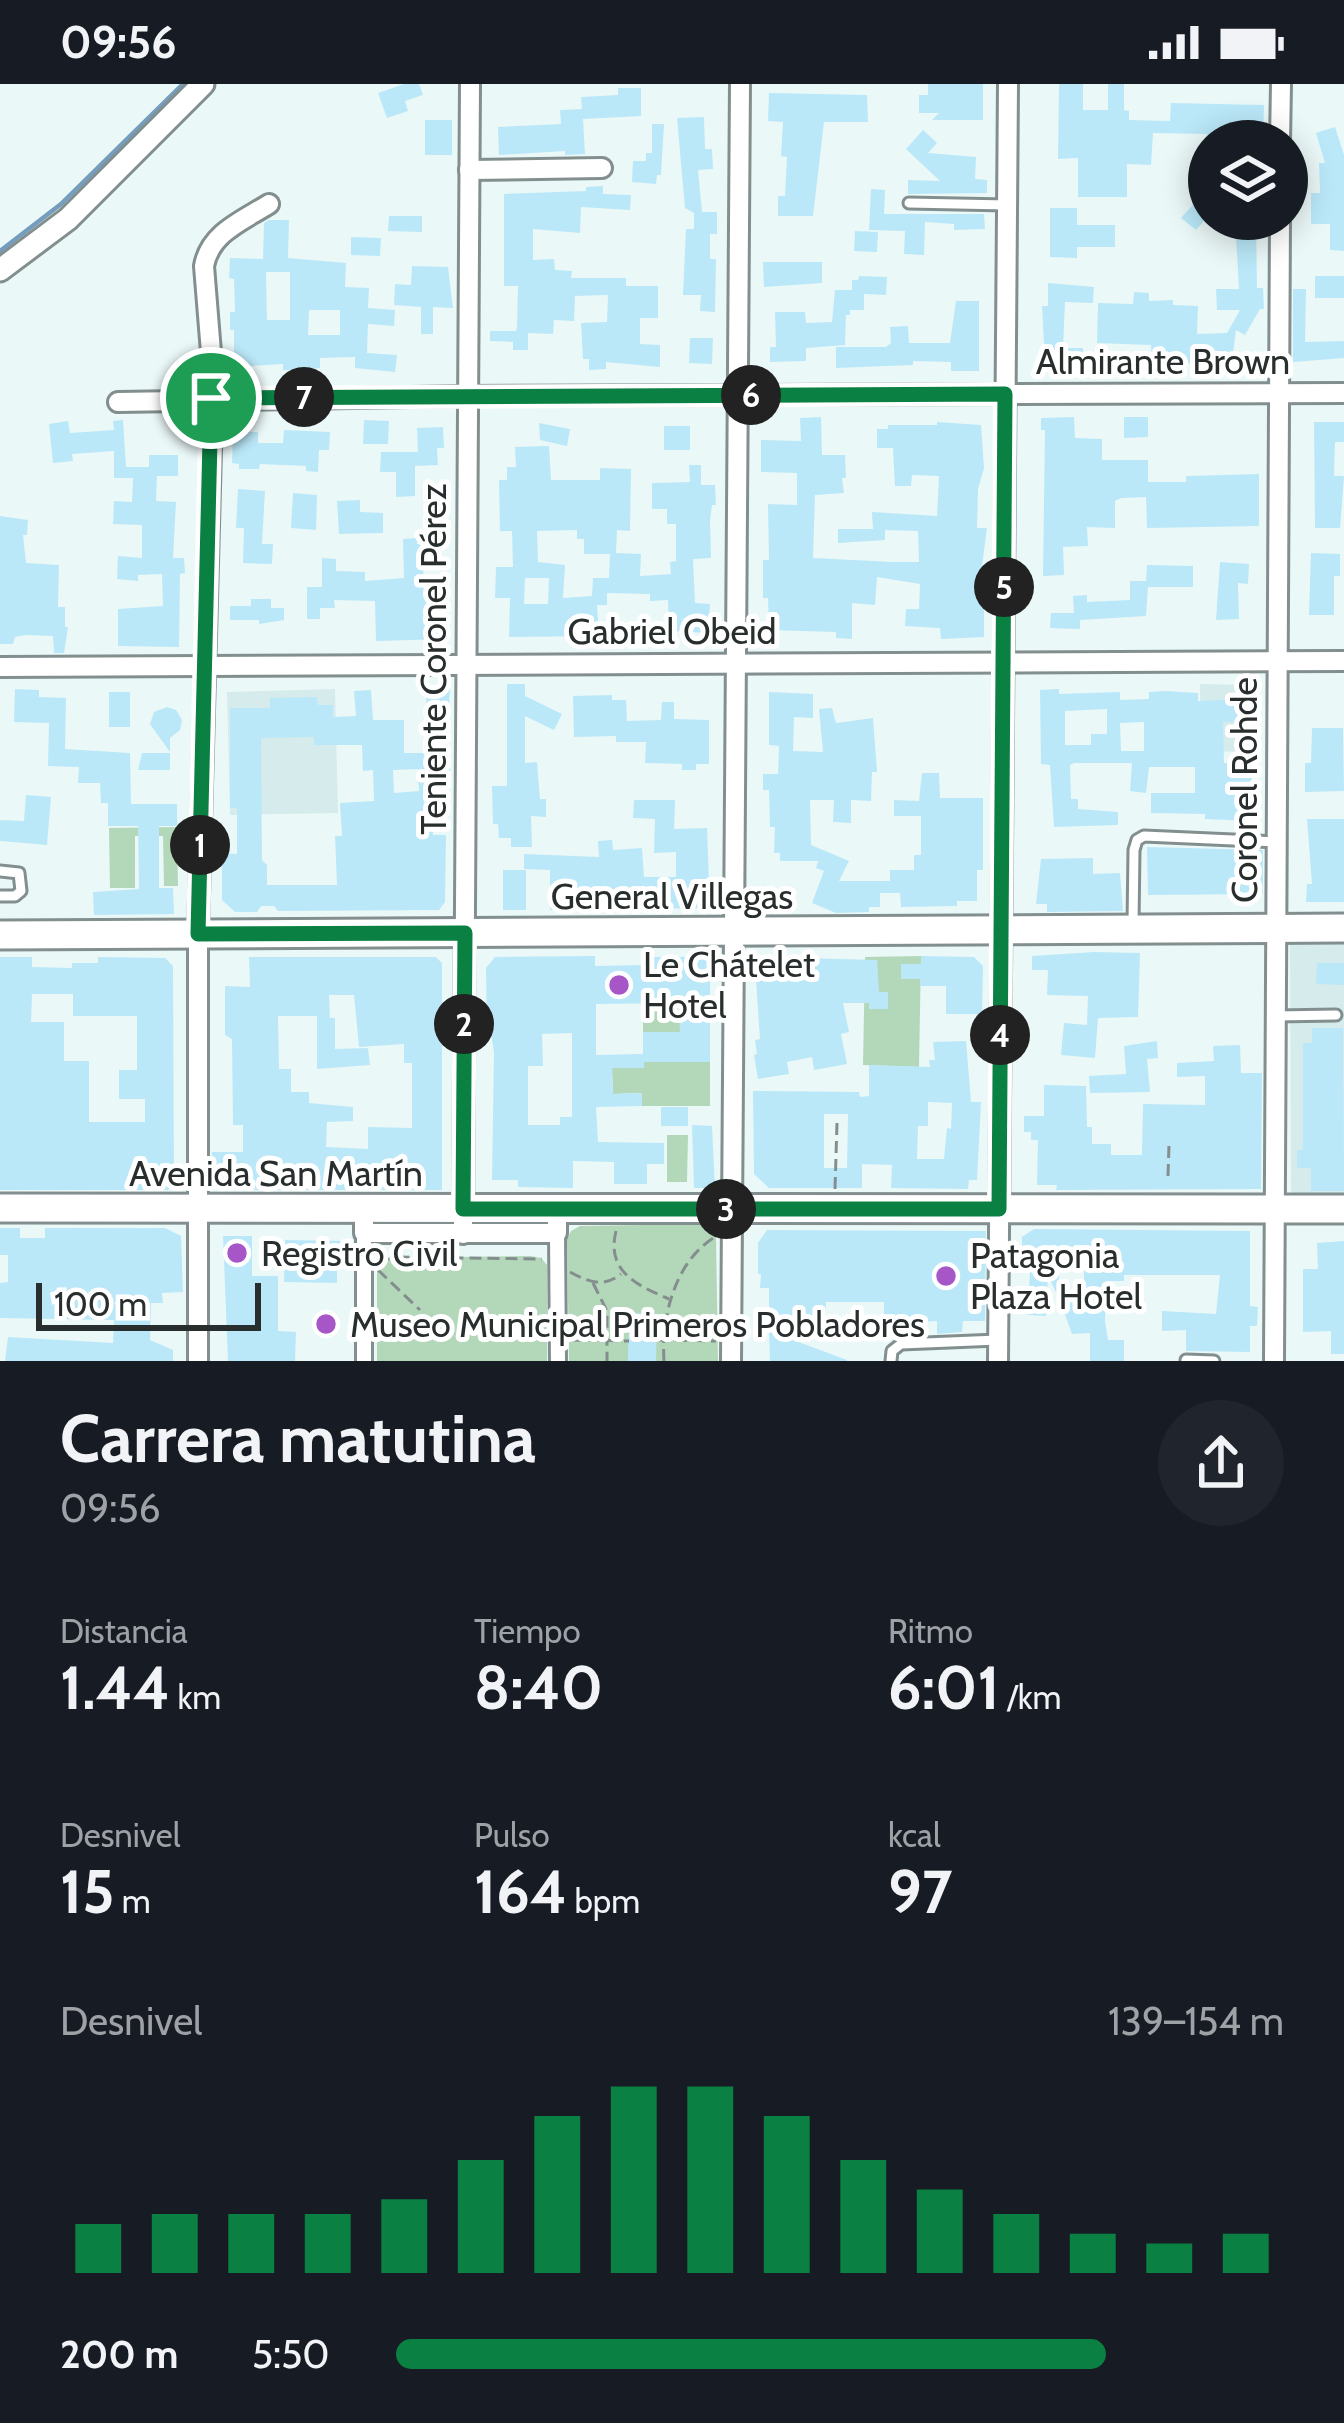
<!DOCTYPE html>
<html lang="es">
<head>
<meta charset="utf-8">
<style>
  :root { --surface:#171b24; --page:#20242c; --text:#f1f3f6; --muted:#9ea1a6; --accent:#0b8043 }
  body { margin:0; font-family:Cabin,sans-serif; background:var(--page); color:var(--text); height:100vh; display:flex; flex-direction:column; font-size:45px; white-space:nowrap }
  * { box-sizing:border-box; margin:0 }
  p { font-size:39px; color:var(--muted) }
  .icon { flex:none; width:66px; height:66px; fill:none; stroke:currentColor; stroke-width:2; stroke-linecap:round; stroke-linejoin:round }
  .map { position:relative; height:1277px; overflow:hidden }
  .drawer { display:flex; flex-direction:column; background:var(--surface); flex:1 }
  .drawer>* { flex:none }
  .tools { position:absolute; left:1188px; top:36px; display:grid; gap:24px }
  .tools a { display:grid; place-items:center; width:120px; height:120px; border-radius:50%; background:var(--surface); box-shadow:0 6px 30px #0003; font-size:60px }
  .scale { position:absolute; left:36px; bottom:30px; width:225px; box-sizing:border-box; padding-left:12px; border:6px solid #282d2d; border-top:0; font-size:33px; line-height:42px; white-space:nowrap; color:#282d2d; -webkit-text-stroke:9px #fff; paint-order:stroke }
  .pin { position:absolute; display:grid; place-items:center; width:102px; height:102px; color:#fff; margin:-51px; border:6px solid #fff; border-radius:50%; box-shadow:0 3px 12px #0007 }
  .km { position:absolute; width:60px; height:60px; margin:-30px; border-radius:50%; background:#222; color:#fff; font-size:33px; line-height:60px; text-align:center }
  .round { display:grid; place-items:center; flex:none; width:126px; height:126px; border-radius:63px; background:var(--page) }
  .headline { display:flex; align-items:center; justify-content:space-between; height:204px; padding:0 60px }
  h1 { font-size:66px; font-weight:700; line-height:90px }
  .stats { display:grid; grid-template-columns:repeat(3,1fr); gap:18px; height:204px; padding:12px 60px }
  .stats div { display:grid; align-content:center }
  .stats b { font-size:60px; font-weight:700 }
  .stats small { font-size:33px; font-weight:400 }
  .stats p { font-size:33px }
  .chart { height:336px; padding:24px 60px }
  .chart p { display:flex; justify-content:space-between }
  .chart svg { width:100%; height:216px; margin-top:12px; stroke:var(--accent); stroke-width:6 }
  ul { padding:0 60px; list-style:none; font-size:39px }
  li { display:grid; grid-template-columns:192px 144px 1fr; align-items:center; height:90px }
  li i { height:30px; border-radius:15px; background:var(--accent) }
  .status { display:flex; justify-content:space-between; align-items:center; height:84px; padding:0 60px; background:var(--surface); direction:ltr }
  .status svg { height:33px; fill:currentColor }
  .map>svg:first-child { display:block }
</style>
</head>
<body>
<div class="status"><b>09:56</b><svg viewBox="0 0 49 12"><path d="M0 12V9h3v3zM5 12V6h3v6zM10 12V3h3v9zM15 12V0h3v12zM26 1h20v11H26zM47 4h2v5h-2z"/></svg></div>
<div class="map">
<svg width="1344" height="1277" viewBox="0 0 1344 1277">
  <rect width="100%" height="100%" fill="#ebf8f8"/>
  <!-- built -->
  <g fill="#d6ebeb">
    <path d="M1200,600L1247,601L1253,609L1255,668L1201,667Z"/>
    <path d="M335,605L338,729L230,731L227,608Z"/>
    <path d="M1344,857V1117H1291L1290,858Z"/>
  </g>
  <!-- green -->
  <g fill="#b3d8b9">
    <path d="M177,743L178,802H164L163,752H135V804H110L109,744Z"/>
    <path d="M921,872L919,983L863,981L865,873Z"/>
    <path d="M672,873H679L680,948H643V920L672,919Z"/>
    <path d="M644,978H710V1022H642L641,1009L613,1010L612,984H643Z"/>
    <path d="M667,1051H688L687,1098H667Z"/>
    <path d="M699,1140L710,1142L716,1152L718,1277H569L567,1155L571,1147L580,1142Z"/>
    <path d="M531,1172L541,1174L547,1181V1277H377V1186L383,1174Z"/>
  </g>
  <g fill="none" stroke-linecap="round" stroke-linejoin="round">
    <!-- stream -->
    <path stroke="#759dbd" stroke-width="4.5" d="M0,167L61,120L183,0"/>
  </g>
  <!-- building -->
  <g fill="#bae8f8" fill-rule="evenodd">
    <path d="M404,0H419L423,11L405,17L408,27L387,34L378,9Z"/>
    <path d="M928,0H983V36H932L939,29H919V11H928Z"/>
    <path d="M1059,0H1083V26H1108V0H1124V26L1129,27V36L1170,37L1171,19L1264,21L1263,52L1220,51L1219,57H1206L1207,50L1153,49L1151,81L1127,80V113H1078V74L1058,75Z"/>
    <path d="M618,4H641V32L583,35L585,70L565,71V67L499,71L498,43L561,40L560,26L582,25L581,13L618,11Z"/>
    <path d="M769,9L867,11L868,38H824L813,132H778V112H785L787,73L781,72L783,38L768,37Z"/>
    <path d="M704,33L705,65H712L713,85L698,86L702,128H717V150H710V175H716L715,228L700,227L701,211H683L686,145H694V129L685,124L677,34Z"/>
    <rect x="425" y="36" width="27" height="35"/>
    <path d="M652,40H664L661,91H657L656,100L632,98L633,77H646V69H652Z"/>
    <path d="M1335,43L1344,71V167L1330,166V140H1311V109H1320L1319,79H1325L1316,49Z"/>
    <path d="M923,46L937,59L928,69L976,73L975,95L987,96V109L908,110V96L940,97L906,65Z"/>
    <path d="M603,102V110L631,111L630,126L581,123L580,149L533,145V176L554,175L555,186L572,187L571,194H626V202H658V234H640V260L660,261V283L606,278V285L589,286V275H583L581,239L607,238L608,211L575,212L574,237L554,236L553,250L528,249V266H513V258L490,257V247H516L517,243L518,202H504V110L586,107V103Z"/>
    <path d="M1209,103V131L1196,146L1181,134Z"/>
    <path d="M871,105L885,106L884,130H984L985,145L954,146V140L925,138L924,171L904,170L905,147L869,146Z"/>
    <path d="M1050,124H1077V141H1115V163H1077V174L1050,173Z"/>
    <path d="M389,132H422V148L388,147Z"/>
    <path d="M1235,135H1256L1257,204H1263L1264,225H1260L1245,251L1236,246L1232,277L1152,281L1151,261L1097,259L1098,219L1133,220L1134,208L1149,209V217L1173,216V221L1198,222L1197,250L1227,249L1240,226H1217L1216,205H1239Z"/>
    <path d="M269,136H289L288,174L346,179L345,203L369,204L368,224L395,226L394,242L368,240L367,269L397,271L395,288L355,284V273L320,274V284L301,286H283V280L234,283V246H230V228H235L234,195L229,194L230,174L263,175L264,139ZM266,188H290V236H267ZM309,226H340V251H308Z"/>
    <path d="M855,147L878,148L877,168L854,167Z"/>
    <path d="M351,153L381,154L380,172L351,171Z"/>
    <path d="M763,178H822V199L764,203Z"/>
    <path d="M412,182L448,183L453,224L433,223V250H421V223L394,221L395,200L411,201Z"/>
    <path d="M859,192L887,193L886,211L864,210V226H850V231H846L845,261L806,264V277L770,278V263H776L775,228H805L806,239L832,238L835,206H852V196H858Z"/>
    <rect x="1315" y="192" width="29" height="22"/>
    <path d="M1048,199L1094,203L1093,219L1065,218L1063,264H1083L1082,280L1045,278L1042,222H1048Z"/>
    <path d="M1293,205H1306L1305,258L1344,257V274L1293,278Z"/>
    <path d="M956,217H979V287H951V278L913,277V281L836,284V263H886L891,259L890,243L908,242L909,259H950Z"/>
    <path d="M690,254H713L712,280L689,279Z"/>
    <path d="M821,333L822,371H845L846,394H842L844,409L815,411L813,474L893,478H919L918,447L885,446V456L838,459V445H873L872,428L937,432L939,392L912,391L911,402H895L893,364H877V345H888V341H937V338L981,341L984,384L978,405L977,444H987L980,497H984V553L941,555L940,544L905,542L906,525H919L920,500L877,493L875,521L852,519V555L836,554V548L769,546L768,514H763V476H769L768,420L797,421V389L761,388V356L801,357L800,334Z"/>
    <path d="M1074,333L1075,354L1102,355V376H1148V398H1186V392L1259,390V442L1147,444L1146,413L1121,414L1115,417V444L1087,443L1088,462L1063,463L1064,491L1043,492L1045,346H1041V334Z"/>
    <path d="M1124,333H1148V353L1124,354Z"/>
    <path d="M123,336L126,383H149V371H178V392H157L156,417L176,418L173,474H184L185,489L180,490L179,563L118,562V525L163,522L162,490L138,491V497L117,495L118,472L142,474V441L113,440L114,417L132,418L133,394H114V367L72,370L73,377L53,379L49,340L68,337L70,349L114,346L113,337Z"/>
    <path d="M364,336L389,337L388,360H363Z"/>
    <path d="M1314,338H1344V358H1335L1334,392H1344L1340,444H1315Z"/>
    <path d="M539,339L570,345L567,362L540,356Z"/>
    <rect x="664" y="342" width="26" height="24"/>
    <path d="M443,343L444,364H437L438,381L415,382V412L396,413V388H380L381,368H418L417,344Z"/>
    <path d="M284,346L330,348L329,366H319L318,388L306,387V382L260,380L259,385H239V380L232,379L233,348H258V359H283Z"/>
    <path d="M549,362L551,396H600V384L631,385L630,447L617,446L616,469L641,470L640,492L671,490L670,478L676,477V440H667V425H652V399L690,398L689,381H701V401H715L716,421H712L710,436L711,474L693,475L695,519L710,520L708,549L669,547L668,516L650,517V510L607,509V521H597L599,552L509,553L510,514H495L496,483H513L512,447H500L499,396H507V383H516L515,363ZM577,446V455H584V470H610L609,494H593L592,512L563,514L565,481L538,478L537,447ZM525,494H549L548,520H524Z"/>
    <path d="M238,405L265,407L262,460H273L272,480L243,479L244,444H236Z"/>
    <path d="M293,409L317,411L316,446L291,444Z"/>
    <path d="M360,416V428L383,429V449L339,450L337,417Z"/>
    <path d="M0,432L28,436L27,451H23L26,479L59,481L58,523H65V543H68L64,569H54L53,552L25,551L15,553L13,560H0Z"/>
    <path d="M417,454V460H440V478H423L424,506H442L441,528H448L447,555L376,557L375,517L334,516L335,524H320V535H307V503H322V474L336,475V487L365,488V497L404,494L403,455Z"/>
    <path d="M1311,469L1340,470V492H1334V531H1309Z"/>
    <path d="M1220,478L1249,480L1248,500L1238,499L1239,535L1216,536Z"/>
    <path d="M1147,481L1193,482V503H1148L1146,532L1080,536V545L1050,544L1051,529H1074L1073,512L1087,511V518L1130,516V497H1146Z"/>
    <path d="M251,515H271V524H284V536L259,540V536H230V522H251Z"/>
    <path d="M507,600H525V612L562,630L554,646L525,632V679L537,678L540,715H546V733L531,732L532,763H511V754H499L498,740H493L492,702H507Z"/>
    <path d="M426,604H450L446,669H450V687H442L443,712L432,713L433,751H446L445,818L439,826L278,827L274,822H261L257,828H235L222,816V769L237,770V724H230V624H270V614L317,613L318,621H333V633L356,632L354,607L371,606L373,636H404V669H427ZM314,653V661H362L363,687L373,686L374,717L340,719L342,752H335L337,801H267V781L262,776L261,654ZM418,685L419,707L394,709L393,686Z"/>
    <path d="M15,605L39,606V613L66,614L65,665L130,669L131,720H177V742H159V804H173L174,830L94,831L93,808L139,805L138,742H108V719H101L100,699H78L79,683L48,682L49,639L14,638Z"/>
    <path d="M1059,605V610L1120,608V616L1149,615V608L1165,607L1198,609V617L1241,615L1242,637L1223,638L1224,679H1241V686H1252L1250,737L1205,735V730L1151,729V709H1195V683H1149L1146,709L1130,707L1132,679H1074L1070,681L1071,715H1078V725L1118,728V741L1054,743L1050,681L1041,680L1040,606ZM1107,625V650H1091V661H1065V627ZM1144,638V667H1121L1120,639Z"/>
    <rect x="109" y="608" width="21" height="35"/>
    <path d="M769,608L813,610V634L794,633L793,667L823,668L819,625L832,624L836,639L873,634L877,688H872L871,717L851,716V739L833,738L834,716H810L811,761L849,777L839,797H890V786H914V771H921V732H894V716L919,717L922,689H939L940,714H983V786H977V817H957V822L901,823L900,809H880V823H869V828L836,829L812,819L824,787L816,784L818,777H780V769H774L775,743H770L769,706H763V690H778L779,662L769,661Z"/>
    <path d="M612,611V616H626L627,637L661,636L662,618H674V635L709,636V680H696V686H682V680L645,679L646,658H616V652L574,653L573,612Z"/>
    <path d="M167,623L176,626L182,636L180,646L170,654V668L150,640L154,628Z"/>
    <path d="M1312,644H1343L1344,707L1305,708V679H1311Z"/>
    <path d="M142,669H170V686H138Z"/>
    <path d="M26,711L51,713L47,761L0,757V736L24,737Z"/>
    <path d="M634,716H675L674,745L707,744L710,824L638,825V818L596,817V825L550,826V786L524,785V770L599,773L598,757L612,756L613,766L642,764L644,793H676V768L654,769L655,735L633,734Z"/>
    <path d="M1307,735H1344V818H1306L1307,800H1312Z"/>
    <path d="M1147,763L1263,766V810L1148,811Z"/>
    <path d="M1093,774V790L1120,789L1123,827L1047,828V820H1036L1041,775Z"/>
    <rect x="503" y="786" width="23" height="40"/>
    <path d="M1094,868L1140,869L1138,933L1098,934L1095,974L1061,971L1064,939L1087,941L1088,912L1047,911L1048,886H1032V872Z"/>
    <path d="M595,872V882L643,881L642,873H703L710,879V978H644V972V984H612L613,1010L642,1009V1022L596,1023L598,1058L664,1059V1080H647V1100H614V1078L573,1077V1104L518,1103V1096H492L494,968L491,950H487L486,884L495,873ZM679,919L680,948H643V970L596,971V920ZM572,949V1033H560V1041H528V982H543L542,950Z"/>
    <path d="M921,872L974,873L983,882L982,930H946V902H920L921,895H901V880H921Z"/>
    <path d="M0,873H32V883L72,884V879H98V873L165,874L173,882L174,1098L168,1106H0ZM32,910H73V932H137V986H119V1015H145V1038H89V977H64V938H31Z"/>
    <path d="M249,873H436L442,879V1106H218L212,1101V1068H243V1041H233L232,955L225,951V902L250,903ZM329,911H354L359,963L404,960V979H412V1044L368,1043V1065L326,1063L327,1038L353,1037V1023L309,1019V1008H291V985H279L278,932H317V985L370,981L368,964L335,965V934H330Z"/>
    <path d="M762,873L877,876L879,908H888V925H869V919H843L849,948L841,950L847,980L814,986L812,973L787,978L789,990L758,995L754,971L757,970L755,956L760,955L755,881Z"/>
    <path d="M1317,879H1344V901L1316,900Z"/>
    <path d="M1312,944H1343L1344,1107H1311V1084H1297V1066H1303V959H1312Z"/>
    <path d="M966,957L971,1018H981L977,1096H969L968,1105L891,1104L892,1081L862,1080V1104H769L754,1090L753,1007L859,1008L860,1013L869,1012V981L930,983L929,976H935L933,958ZM928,1018L952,1019L951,1045L947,1044L944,1075H917L918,1042H928ZM824,1030H848L847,1084H824Z"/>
    <path d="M1157,957L1158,974L1147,975L1150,1008L1090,1009L1089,992L1126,990L1124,962Z"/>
    <path d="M1240,961L1241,989H1262L1261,1105L1056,1106L1057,1101H1037L1038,1056H1031V1048H1024V1032H1044V1001L1086,1002L1087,1043H1092V1060H1111V1071H1142L1143,1020L1205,1021V992L1177,993V979L1214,977L1213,962Z"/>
    <rect x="661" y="1023" width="27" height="19"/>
    <path d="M692,1041L712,1042L715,1104H694Z"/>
    <path d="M0,1144H20V1154H45V1144H165L181,1152L183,1208L162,1209L163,1219H151L150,1256L173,1266V1277H5L8,1253L113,1259L114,1236L0,1234V1199L8,1198V1171H0Z"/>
    <path d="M1034,1145L1250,1147V1222L1258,1223L1257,1242H1250V1268L1186,1267V1246L1162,1247V1227L1216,1230L1220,1191H1124V1197H1106L1105,1237L1108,1256H1124V1277H1090V1249L1072,1250L1060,1217L1084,1206V1175L1059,1174V1215L1048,1191L1046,1232L1028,1231L1031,1166H1022V1153Z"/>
    <path d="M767,1146L986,1147L985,1237H963L962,1248L937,1250V1237L884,1241V1218H826L825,1245L769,1241V1204H760L761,1190H758V1159Z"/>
    <path d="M223,1152H252V1192H278V1247L296,1248L295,1277H228Z"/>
    <path d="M285,1156L346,1157V1173H337V1199L284,1198Z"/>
    <path d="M1344,1157V1270H1331V1247L1303,1248V1185H1318L1317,1159Z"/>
    <path d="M629,1229L657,1230L656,1277H628Z"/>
    <path d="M769,1247L847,1276V1277H770Z"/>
  </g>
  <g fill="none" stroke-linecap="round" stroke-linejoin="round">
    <defs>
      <g id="service">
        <path d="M909,119L1007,121"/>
        <path d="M0,787L19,789L21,807L15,812H0"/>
        <path d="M1133,840L1134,766L1137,756L1144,752L1275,758"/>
        <path d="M1276,932L1336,931"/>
        <path d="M1186,1276L1214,1277"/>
        <path d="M891,1277L892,1267L901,1260L998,1256"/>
      </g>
      <g id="pedestrian">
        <path d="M557,1149L558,1277"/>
        <path d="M364,1277V1149"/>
      </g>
      <g id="minor">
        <path d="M1280,57L1281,0"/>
        <path d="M469,86L602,84"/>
        <path d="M118,318L468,312L1344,309"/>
        <path d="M0,583L1344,577"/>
        <path d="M364,1124V1149H557V1125"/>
        <path d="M463,1150L470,0"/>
        <path d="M198,1277V850L213,293L204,182C210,149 242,137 269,120"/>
        <path d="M731,1277L740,0"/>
        <path d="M998,1277L1008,0"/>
        <path d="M1274,1277L1280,135"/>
      </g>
      <path id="tertiary" d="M0,186L68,135L203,0"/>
      <g id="primary">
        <path d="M0,851L1344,844"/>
        <path d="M0,1124L1344,1125"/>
      </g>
    </defs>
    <!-- service casing -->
    <use href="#service" stroke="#838f8f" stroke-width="15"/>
    <!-- pedestrian casing -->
    <use href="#pedestrian" stroke="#838f8f" stroke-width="20"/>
    <!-- minor casing -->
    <use href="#minor" stroke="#838f8f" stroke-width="24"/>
    <!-- tertiary casing -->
    <use href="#tertiary" stroke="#838f8f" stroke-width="27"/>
    <!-- primary casing -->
    <use href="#primary" stroke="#838f8f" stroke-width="33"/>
    <!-- path -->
    <g stroke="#858e8e" stroke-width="3" stroke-dasharray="12 6" stroke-linecap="butt">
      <path d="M1168,1092L1169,1061"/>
      <path d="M835,1105L837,1039"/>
      <path d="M616,1147C606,1187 636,1201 669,1215"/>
      <path d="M380,1177L395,1173L542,1175"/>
      <path d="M378,1186L420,1226"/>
      <path d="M570,1188C588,1198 604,1204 621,1190"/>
      <path d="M593,1199L607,1227V1277"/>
      <path d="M570,1256L629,1257"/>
      <path d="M657,1256L716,1257"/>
      <path d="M664,1277C661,1233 675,1177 715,1153"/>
    </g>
    <!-- service -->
    <use href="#service" stroke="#fff" stroke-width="9"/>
    <!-- pedestrian -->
    <use href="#pedestrian" stroke="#fff" stroke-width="14"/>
    <!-- minor -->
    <use href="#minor" stroke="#fff" stroke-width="18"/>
    <!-- tertiary -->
    <use href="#tertiary" stroke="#fff" stroke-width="21"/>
    <!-- primary -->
    <use href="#primary" stroke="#fff" stroke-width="27"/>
  </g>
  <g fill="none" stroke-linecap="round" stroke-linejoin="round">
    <defs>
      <path id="route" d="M1005,310L999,1125H463L465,849L198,850L211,314Z"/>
    </defs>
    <!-- route casing -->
    <use href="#route" stroke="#fff" stroke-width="24"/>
    <!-- route -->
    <use href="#route" stroke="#0b8043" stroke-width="15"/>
  </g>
  <!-- markers -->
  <g fill="#a656c7" stroke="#fff" stroke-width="4.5">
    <circle cx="619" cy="901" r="12"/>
    <circle cx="237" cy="1169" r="12"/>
    <circle cx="946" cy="1192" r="12"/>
    <circle cx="326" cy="1240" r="12"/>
  </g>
  <g text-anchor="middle" stroke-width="10" stroke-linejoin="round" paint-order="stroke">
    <!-- street labels -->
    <g font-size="36" fill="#282d2d" stroke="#fff">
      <text x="1163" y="290">Almirante Brown</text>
      <text x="672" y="560">Gabriel Obeid</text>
      <text transform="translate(433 575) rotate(-90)" y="13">Teniente Coronel Pérez</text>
      <text transform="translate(1244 706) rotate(-90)" y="13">Coronel Rohde</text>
      <text x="672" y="825">General Villegas</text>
      <text x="276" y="1102">Avenida San Martín</text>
    </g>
    <!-- poi labels -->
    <g font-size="36" fill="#282d2d" stroke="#fff" text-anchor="start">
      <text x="643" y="893">Le Chátelet<tspan x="643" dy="41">Hotel</tspan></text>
      <text x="261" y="1182">Registro Civil</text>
      <text x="970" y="1184">Patagonia<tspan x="970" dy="41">Plaza Hotel</tspan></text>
      <text x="350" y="1253">Museo Municipal Primeros Pobladores</text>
    </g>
  </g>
</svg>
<div class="tools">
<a><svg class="icon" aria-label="layers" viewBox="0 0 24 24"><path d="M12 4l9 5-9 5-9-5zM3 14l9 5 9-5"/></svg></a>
</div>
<div class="scale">100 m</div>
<div class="pin" style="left:211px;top:314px;background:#1e9e55"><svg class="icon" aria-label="arrive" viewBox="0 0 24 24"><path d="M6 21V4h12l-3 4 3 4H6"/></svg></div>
<b class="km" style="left:200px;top:761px">1</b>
<b class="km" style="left:464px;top:940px">2</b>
<b class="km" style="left:726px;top:1125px">3</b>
<b class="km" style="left:1000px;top:951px">4</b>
<b class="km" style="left:1004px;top:503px">5</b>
<b class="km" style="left:751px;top:311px">6</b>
<b class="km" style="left:304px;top:313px">7</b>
</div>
<section class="drawer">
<div class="headline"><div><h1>Carrera matutina</h1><p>09:56</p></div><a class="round"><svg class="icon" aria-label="share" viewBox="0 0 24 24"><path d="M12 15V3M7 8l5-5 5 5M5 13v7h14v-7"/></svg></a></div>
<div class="stats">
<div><p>Distancia</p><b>1.44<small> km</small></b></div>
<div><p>Tiempo</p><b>8:40</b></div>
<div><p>Ritmo</p><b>6:01<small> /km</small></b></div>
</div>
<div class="stats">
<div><p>Desnivel</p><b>15<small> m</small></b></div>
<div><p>Pulso</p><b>164<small> bpm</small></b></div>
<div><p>kcal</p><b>97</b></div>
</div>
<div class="chart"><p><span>Desnivel</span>139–154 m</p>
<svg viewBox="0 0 160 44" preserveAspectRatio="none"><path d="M5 44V34M15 44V32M25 44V32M35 44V32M45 44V29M55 44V21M65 44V12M75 44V6M85 44V6M95 44V12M105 44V21M115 44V27M125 44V32M135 44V36M145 44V38M155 44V36"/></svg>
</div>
<ul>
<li><b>200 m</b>5:50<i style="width:80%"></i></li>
</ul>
</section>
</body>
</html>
